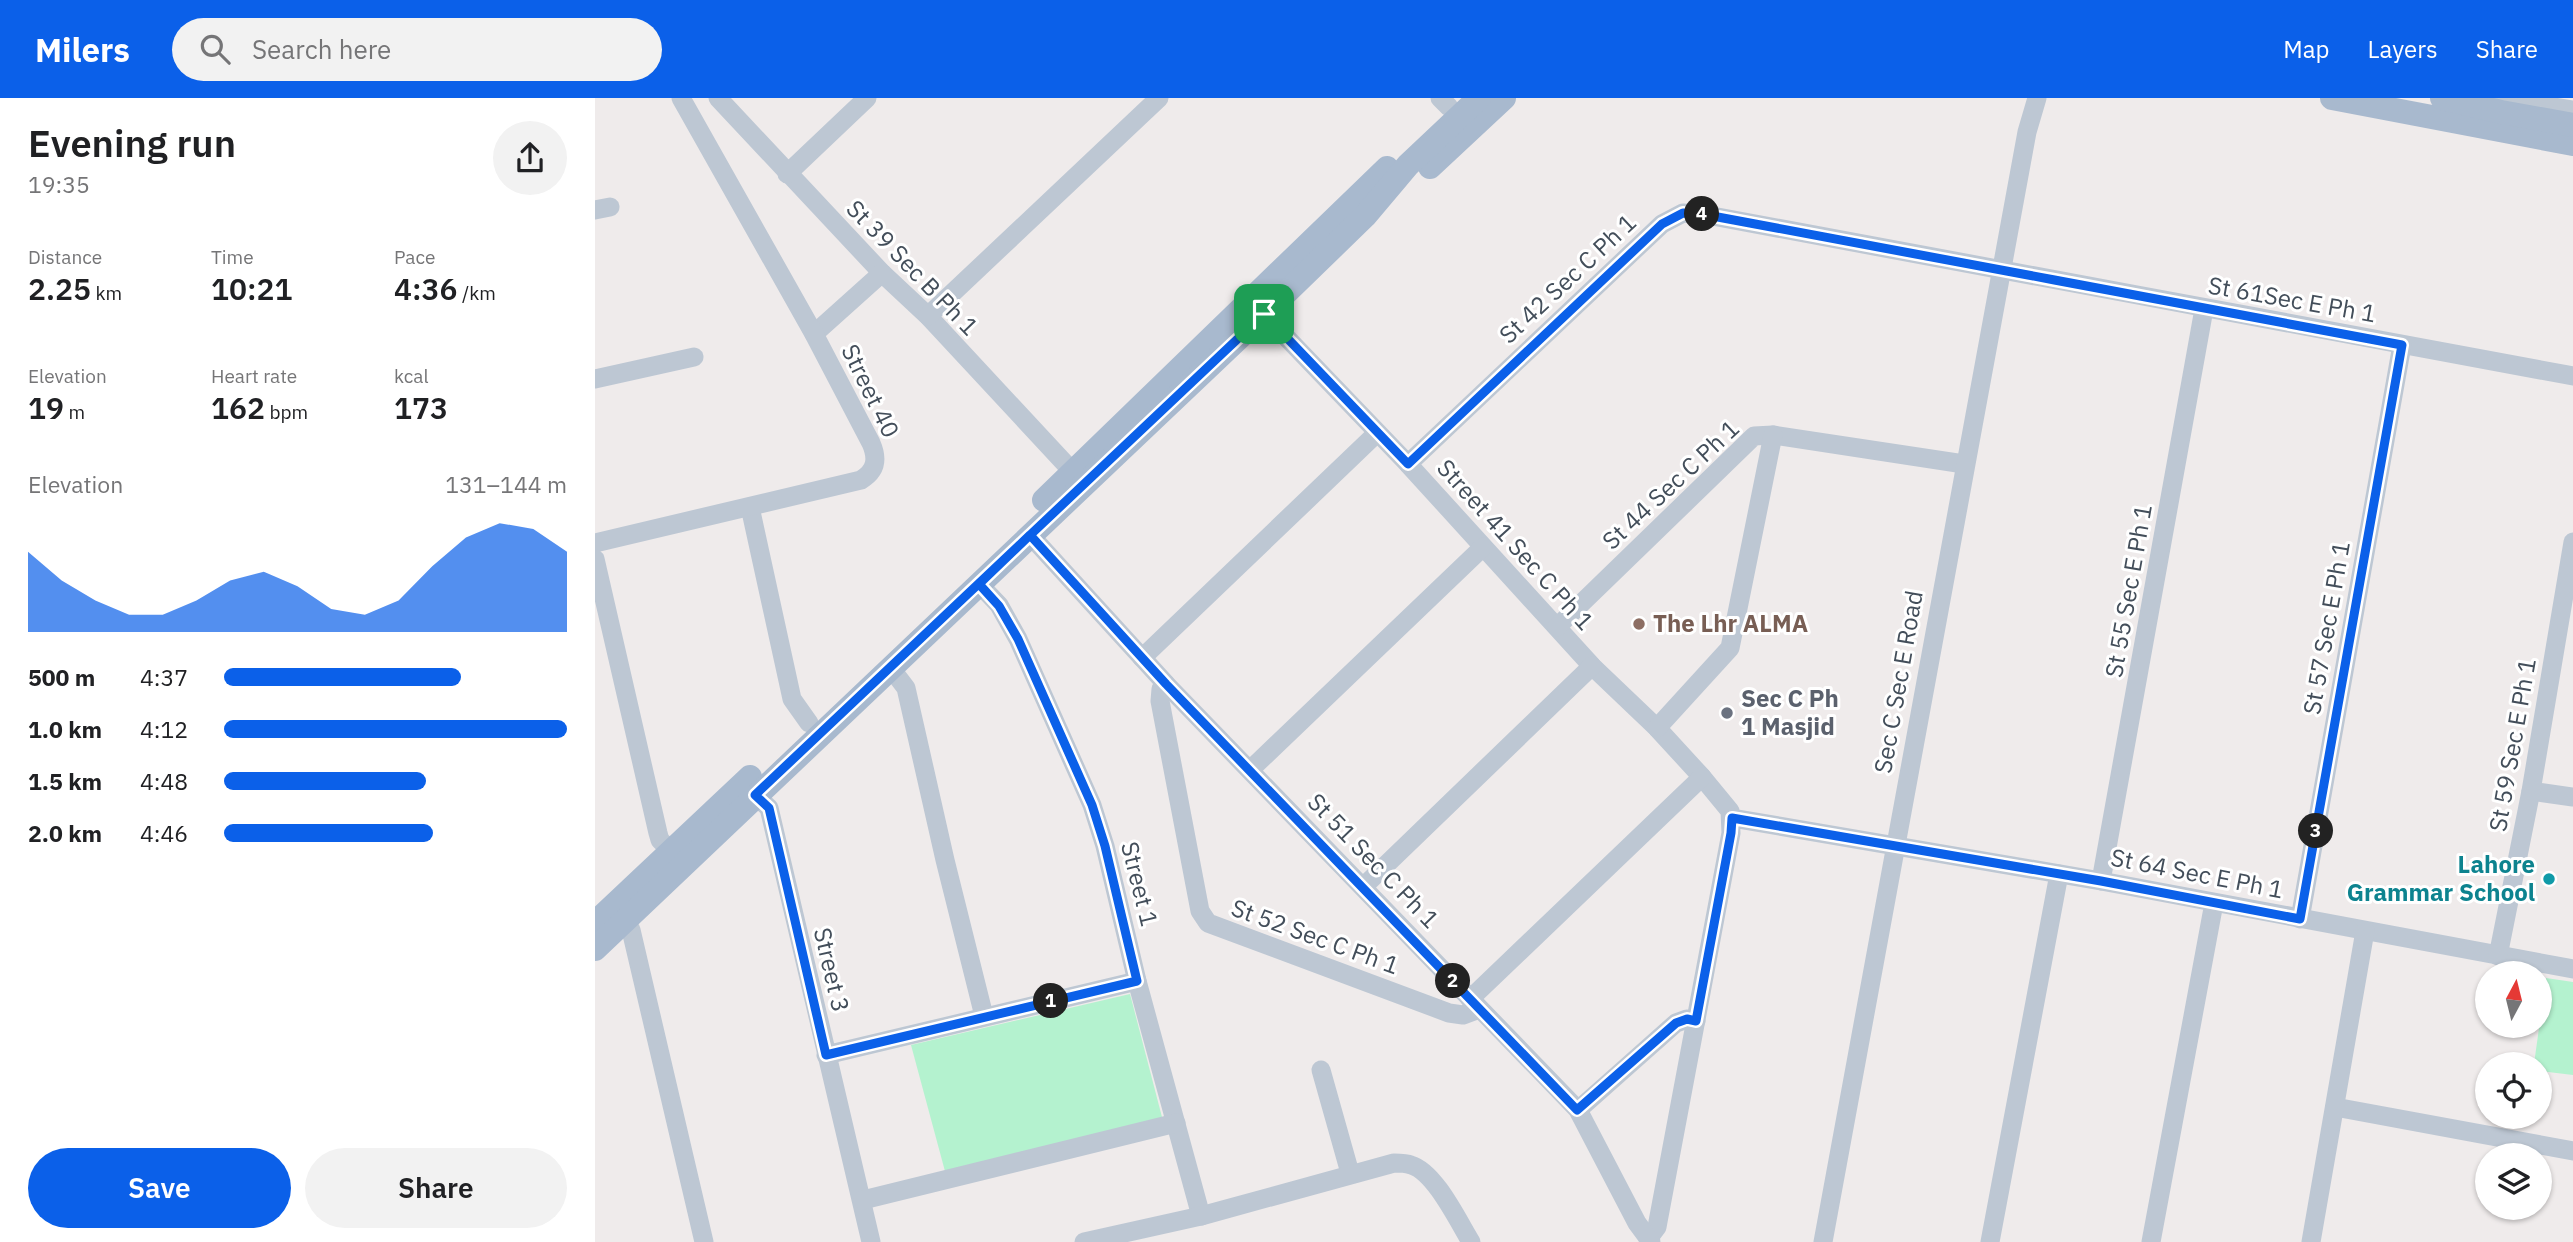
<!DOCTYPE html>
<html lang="en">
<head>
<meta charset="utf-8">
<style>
  :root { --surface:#fff; --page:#f2f2f2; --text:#202124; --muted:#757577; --accent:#0b60e9 }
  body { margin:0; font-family:"IBM Plex Sans",sans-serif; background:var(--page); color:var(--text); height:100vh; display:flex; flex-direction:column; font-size:26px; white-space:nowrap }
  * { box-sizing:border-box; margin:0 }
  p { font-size:23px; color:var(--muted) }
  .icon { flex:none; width:38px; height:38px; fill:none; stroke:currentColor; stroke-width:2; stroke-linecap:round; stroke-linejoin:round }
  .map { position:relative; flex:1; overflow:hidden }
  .panel { display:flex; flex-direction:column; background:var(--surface); width:595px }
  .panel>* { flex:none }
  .needle { width:46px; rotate:7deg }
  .fabs { position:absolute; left:1880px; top:863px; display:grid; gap:14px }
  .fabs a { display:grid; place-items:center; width:77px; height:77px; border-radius:50%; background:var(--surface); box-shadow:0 2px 5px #0004; font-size:35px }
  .pin { position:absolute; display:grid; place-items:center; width:60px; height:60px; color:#fff; margin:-30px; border-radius:14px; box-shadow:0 4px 10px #0006 }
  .km { position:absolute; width:35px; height:35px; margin:-18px; border-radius:50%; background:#222; color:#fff; font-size:19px; line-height:35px; text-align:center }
  .round { display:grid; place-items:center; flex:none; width:74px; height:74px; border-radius:37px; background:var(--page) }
  .summary { display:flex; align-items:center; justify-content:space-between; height:119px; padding:0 28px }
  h1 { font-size:38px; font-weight:600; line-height:52px }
  .figures { display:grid; grid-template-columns:repeat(3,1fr); gap:10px; height:119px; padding:7px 28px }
  .figures div { display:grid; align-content:center }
  .figures b { font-size:30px; font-weight:600 }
  .figures small { font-size:19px; font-weight:400 }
  .figures p { font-size:19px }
  .chart { height:196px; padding:14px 28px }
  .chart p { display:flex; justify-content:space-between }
  .chart svg { width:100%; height:126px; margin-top:7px; fill:var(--accent); opacity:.7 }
  .action { display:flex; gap:14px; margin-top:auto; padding:14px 28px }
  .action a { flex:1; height:80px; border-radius:42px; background:var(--accent); color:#fff; font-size:28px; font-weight:600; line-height:80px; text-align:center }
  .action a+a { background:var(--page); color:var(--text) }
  ul { padding:0 28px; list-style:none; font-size:23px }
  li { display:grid; grid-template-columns:112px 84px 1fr; align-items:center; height:52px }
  li i { height:18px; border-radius:9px; background:var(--accent) }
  header { display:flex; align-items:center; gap:42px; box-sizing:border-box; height:98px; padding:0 35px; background:var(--accent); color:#fff }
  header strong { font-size:33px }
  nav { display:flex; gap:38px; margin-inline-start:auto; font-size:24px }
  .search { width:490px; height:63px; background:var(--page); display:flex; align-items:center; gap:18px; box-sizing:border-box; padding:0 24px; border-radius:38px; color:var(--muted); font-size:26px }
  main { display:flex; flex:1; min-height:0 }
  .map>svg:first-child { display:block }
</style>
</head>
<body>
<header>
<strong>Milers</strong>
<div class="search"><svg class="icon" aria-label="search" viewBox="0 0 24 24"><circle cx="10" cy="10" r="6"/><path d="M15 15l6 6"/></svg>Search here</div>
<nav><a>Map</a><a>Layers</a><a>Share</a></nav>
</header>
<main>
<section class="panel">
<div class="summary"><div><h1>Evening run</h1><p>19:35</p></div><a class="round"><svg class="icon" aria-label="share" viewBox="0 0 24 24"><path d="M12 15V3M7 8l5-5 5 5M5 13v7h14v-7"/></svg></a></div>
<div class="figures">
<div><p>Distance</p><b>2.25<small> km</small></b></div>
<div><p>Time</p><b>10:21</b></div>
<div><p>Pace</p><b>4:36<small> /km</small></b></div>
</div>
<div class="figures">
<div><p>Elevation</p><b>19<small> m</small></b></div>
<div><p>Heart rate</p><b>162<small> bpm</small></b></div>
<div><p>kcal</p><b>173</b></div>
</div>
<div class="chart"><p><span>Elevation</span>131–144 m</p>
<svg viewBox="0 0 160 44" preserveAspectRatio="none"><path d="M0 44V16L10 26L20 33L30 38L40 38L50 33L60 26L70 23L80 28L90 36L100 38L110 33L120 21L130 11L140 6L150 8L160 16V44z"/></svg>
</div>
<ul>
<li><b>500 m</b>4:37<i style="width:69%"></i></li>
<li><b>1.0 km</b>4:12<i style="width:100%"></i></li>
<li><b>1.5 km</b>4:48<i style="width:59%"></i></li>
<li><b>2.0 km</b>4:46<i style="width:61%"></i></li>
</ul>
<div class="action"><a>Save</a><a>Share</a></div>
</section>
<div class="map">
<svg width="1978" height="1144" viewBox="0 0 1978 1144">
  <rect width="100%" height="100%" fill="#efebeb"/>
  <!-- green -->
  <g fill="#b4f2cf">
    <path d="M1951,880L1978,884V977L1944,973V966H1939Z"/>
    <path d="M535,896L568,1023L351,1077L316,947Z"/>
  </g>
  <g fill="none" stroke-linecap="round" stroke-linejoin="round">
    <!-- minor -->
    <g stroke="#bdc7d3" stroke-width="19">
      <path d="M123,0L287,175L333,218L477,373"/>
      <path d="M845,0L854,9"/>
      <path d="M1902,0L1978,12"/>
      <path d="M192,76L272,0"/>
      <path d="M0,112L15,109"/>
      <path d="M669,216L813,366L997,568L1062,630L1107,679L1135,713L1136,735L1062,1129L1053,1141"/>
      <path d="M333,218L564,0"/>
      <path d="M219,236L287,175"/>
      <path d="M0,281L99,259"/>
      <path d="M813,366L1067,126L1088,115L1112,117C1401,169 1689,226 1978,278"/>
      <path d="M155,409L197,601L214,625"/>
      <path d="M435,437L571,586L983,1012L1042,1125L1056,1144"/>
      <path d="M0,445L266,382C281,373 283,361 276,345L219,236L86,0"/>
      <path d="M0,461L63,735L65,742L76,753"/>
      <path d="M384,486L404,507L423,541L497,707L510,748L542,883L606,1118"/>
      <path d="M962,529L1159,338L1178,337L1369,366"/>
      <path d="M547,560L782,335"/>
      <path d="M295,569L311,590L350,762L389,918"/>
      <path d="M571,586L566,591L565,603L605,813L613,825L854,915L868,917L884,911"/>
      <path d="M1062,630L1135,550L1178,337"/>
      <path d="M655,672L888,449"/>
      <path d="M1936,693L1978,699"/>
      <path d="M160,697L174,710L276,1144"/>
      <path d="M1137,720L1506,783L1978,871"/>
      <path d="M1506,783L1609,211"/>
      <path d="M768,789L997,568"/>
      <path d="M1705,821L1807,247"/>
      <path d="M28,825L36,832L109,1144"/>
      <path d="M1903,858L1936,693L1978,444"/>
      <path d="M875,901L1107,679"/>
      <path d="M231,957L542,883"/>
      <path d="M726,972L755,1075"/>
      <path d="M1740,1009L1978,1053"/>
      <path d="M983,1012L1081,925L1092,921L1101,923"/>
      <path d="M268,1102L581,1025"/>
      <path d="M489,1144L606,1118L799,1065C804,1065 811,1065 816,1067C840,1074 863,1123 876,1144"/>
      <path d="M1228,1144L1432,34L1442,0"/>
      <path d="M1395,1144L1464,776"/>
      <path d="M1556,1144L1619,805"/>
      <path d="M1716,1144L1770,833"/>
    </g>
    <!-- major -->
    <g stroke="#a8b9ce" stroke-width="24">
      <path d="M1737,0L1978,46"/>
      <path d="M1847,0L1906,14L1978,27"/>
      <path d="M835,69L909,0"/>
      <path d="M449,402L792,70"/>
      <path d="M0,825L155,679"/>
      <path d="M0,851L669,216L770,118L813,67L884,0"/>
    </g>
  </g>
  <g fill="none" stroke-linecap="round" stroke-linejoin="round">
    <defs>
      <path id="route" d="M669,216L160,697L174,710L231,957L542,883L510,748L497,707L423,541L404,508L384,486L435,437L571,586L982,1012L1081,925L1092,921L1101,923L1136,735L1137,720L1506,783L1705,821L1807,247C1575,205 1344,159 1112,117L1088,115L1067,126L813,366L669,216"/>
    </defs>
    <!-- route casing -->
    <use href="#route" stroke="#fff" stroke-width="14"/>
    <!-- route -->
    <use href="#route" stroke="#0b60e9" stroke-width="9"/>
  </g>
  <!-- markers -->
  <circle fill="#8d6e63" stroke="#fff" stroke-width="2.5" cx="1044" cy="526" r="7"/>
  <circle fill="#6b7280" stroke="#fff" stroke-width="2.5" cx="1132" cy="615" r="7"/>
  <circle fill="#0f9aa8" stroke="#fff" stroke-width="2.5" cx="1954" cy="781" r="7"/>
  <g text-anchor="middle" stroke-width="6" stroke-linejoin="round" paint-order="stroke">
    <!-- street labels -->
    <g font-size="24" fill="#434e5a" stroke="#fff">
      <text transform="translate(317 170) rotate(46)" y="8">St 39 Sec B Ph 1</text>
      <text transform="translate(973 181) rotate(-43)" y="8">St 42 Sec C Ph 1</text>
      <text transform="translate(1697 202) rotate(10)" y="8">St 61Sec E Ph 1</text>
      <text transform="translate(275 293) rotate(64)" y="8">Street 40</text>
      <text transform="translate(1076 387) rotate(-43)" y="8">St 44 Sec C Ph 1</text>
      <text transform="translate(920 447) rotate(48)" y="8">Street 41 Sec C Ph 1</text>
      <text transform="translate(1534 493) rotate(-80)" y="8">St 55 Sec E Ph 1</text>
      <text transform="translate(1732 530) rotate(-80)" y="8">St 57 Sec E Ph 1</text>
      <text transform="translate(1304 584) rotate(-80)" y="8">Sec C Sec E Road</text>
      <text transform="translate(1918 647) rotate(-80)" y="8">St 59 Sec E Ph 1</text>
      <text transform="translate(778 763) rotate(46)" y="8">St 51 Sec C Ph 1</text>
      <text transform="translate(1602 776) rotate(11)" y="8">St 64 Sec E Ph 1</text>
      <text transform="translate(544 786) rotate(76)" y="8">Street 1</text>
      <text transform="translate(720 839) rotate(20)" y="8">St 52 Sec C Ph 1</text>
      <text transform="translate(236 872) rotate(77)" y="8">Street 3</text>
    </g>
    <!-- education labels -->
    <g font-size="24" font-weight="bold" fill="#785e54" stroke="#fff" text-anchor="start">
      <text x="1058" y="534">The Lhr ALMA</text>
    </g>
    <!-- worship labels -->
    <g font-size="24" font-weight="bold" fill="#5b616d" stroke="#fff" text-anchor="start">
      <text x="1146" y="609">Sec C Ph<tspan x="1146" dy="28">1 Masjid</tspan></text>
    </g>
    <!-- culture labels -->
    <g font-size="24" font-weight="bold" fill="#0d838f" stroke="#fff" text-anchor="end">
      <text x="1940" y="775">Lahore<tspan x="1940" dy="28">Grammar School</tspan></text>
    </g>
  </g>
</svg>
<div class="fabs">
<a><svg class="needle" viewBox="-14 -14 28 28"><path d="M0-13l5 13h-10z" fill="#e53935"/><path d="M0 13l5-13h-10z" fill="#757577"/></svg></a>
<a><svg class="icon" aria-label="locate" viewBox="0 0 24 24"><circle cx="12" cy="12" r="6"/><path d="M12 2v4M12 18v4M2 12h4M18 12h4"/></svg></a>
<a><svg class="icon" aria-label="layers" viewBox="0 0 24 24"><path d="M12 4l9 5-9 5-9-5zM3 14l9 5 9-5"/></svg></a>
</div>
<div class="pin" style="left:669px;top:216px;background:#1e9e55"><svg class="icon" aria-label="arrive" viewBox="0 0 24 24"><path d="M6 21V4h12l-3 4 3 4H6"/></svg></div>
<b class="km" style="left:456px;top:903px">1</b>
<b class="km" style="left:858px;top:883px">2</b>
<b class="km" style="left:1721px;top:733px">3</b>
<b class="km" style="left:1107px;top:116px">4</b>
</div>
</main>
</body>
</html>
